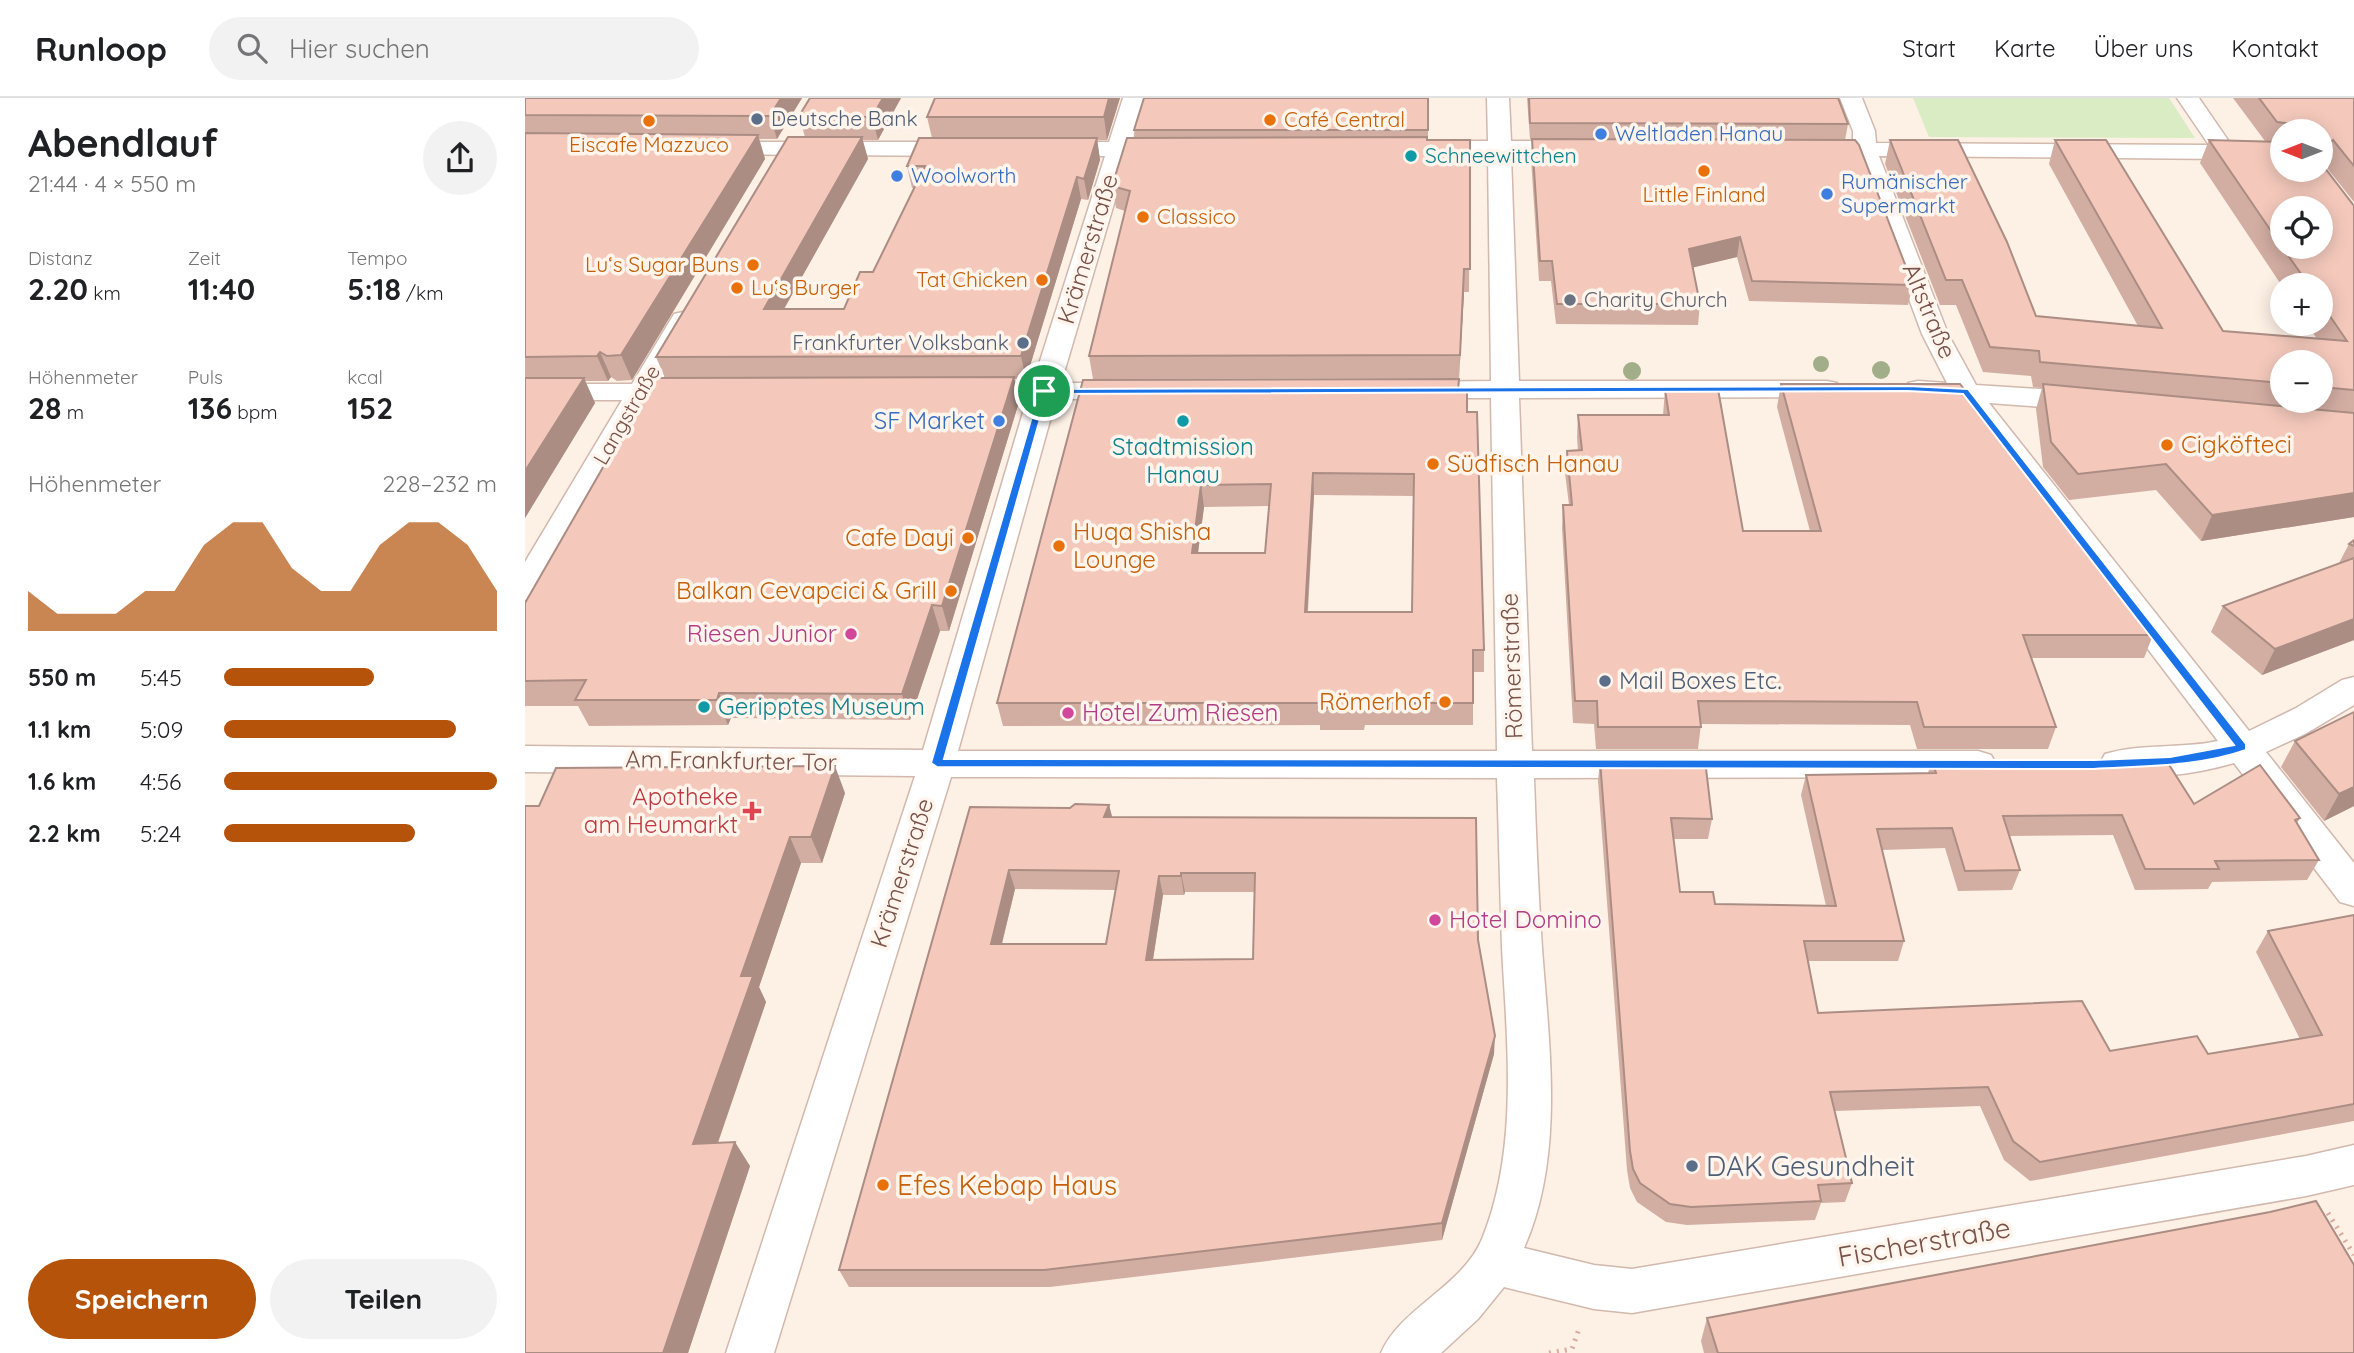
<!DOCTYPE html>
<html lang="de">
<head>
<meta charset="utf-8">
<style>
  :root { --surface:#fff; --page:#f2f2f2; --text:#202124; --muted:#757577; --line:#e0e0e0; --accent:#b45309 }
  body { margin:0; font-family:Quicksand,sans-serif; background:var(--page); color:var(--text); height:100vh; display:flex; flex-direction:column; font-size:26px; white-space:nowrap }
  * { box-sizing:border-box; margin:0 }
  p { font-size:23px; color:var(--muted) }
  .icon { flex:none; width:38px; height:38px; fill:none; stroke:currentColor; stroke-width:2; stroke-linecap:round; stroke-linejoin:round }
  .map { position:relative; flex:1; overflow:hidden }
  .details { display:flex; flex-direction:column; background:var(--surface); width:525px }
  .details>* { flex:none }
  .needle { width:46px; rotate:270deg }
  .controls { position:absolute; left:1745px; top:21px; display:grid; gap:14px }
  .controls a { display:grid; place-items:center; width:63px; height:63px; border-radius:50%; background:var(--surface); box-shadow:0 4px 18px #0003; font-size:35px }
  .pin { position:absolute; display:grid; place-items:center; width:60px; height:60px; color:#fff; margin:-30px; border:4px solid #fff; border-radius:50%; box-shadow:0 2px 7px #0007 }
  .round { display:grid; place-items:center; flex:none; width:74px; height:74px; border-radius:37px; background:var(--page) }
  .head { display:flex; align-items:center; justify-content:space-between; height:119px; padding:0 28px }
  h1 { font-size:38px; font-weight:700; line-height:52px }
  .figures { display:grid; grid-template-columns:repeat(3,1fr); gap:10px; height:119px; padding:7px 28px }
  .figures div { display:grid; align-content:center }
  .figures b { font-size:30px; font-weight:700 }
  .figures small { font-size:19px; font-weight:400 }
  .figures p { font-size:19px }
  .chart { height:196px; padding:14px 28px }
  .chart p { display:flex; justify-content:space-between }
  .chart svg { width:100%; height:126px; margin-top:7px; fill:var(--accent); opacity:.7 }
  .action { display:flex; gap:14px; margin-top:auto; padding:14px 28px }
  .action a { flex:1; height:80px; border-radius:42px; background:var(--accent); color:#fff; font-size:28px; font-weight:700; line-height:80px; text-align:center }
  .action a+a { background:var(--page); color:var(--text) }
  ul { padding:0 28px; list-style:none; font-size:23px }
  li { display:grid; grid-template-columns:112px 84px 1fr; align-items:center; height:52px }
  li i { height:18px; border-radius:9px; background:var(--accent) }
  header { display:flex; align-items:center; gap:42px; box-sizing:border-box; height:98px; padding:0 35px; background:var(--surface); border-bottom:2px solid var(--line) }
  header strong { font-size:33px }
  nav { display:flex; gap:38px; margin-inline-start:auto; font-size:24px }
  .search { width:490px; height:63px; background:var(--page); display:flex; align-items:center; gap:18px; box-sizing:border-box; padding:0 24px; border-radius:38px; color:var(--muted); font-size:26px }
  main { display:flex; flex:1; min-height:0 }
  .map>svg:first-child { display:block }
</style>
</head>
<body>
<header>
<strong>Runloop</strong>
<div class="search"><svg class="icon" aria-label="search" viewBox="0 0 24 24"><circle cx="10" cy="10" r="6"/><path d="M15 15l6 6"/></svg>Hier suchen</div>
<nav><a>Start</a><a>Karte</a><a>Über uns</a><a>Kontakt</a></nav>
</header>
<main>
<section class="details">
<div class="head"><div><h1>Abendlauf</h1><p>21:44 · 4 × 550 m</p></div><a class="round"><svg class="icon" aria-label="share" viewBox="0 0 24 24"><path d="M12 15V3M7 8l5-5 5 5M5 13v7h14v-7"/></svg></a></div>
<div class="figures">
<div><p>Distanz</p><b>2.20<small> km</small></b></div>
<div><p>Zeit</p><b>11:40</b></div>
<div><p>Tempo</p><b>5:18<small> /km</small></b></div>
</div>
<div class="figures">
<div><p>Höhenmeter</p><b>28<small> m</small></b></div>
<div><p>Puls</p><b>136<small> bpm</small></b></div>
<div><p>kcal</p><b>152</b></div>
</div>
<div class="chart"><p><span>Höhenmeter</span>228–232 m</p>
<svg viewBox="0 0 160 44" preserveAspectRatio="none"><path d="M0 44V30L10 38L20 38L30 38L40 30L50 30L60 14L70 6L80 6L90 22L100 30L110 30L120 14L130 6L140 6L150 14L160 30V44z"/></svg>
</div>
<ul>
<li><b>550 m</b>5:45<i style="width:55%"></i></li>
<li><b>1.1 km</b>5:09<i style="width:85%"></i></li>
<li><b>1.6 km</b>4:56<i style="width:100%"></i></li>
<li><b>2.2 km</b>5:24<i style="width:70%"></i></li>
</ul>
<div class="action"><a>Speichern</a><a>Teilen</a></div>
</section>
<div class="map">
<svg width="1829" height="1255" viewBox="0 0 1829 1255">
  <rect width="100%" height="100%" fill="#fdf0e5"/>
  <!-- green -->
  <path fill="#daecc3" d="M1388,0H1644L1670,40L1404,39Z"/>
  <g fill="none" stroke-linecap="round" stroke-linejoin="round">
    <defs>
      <g id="street">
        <path d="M598,0H620L607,44L655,46L659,51L655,56L603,58L536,285H602L612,287L616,293L612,299L602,301H531L433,653H972L966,300H885L875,298L871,292L875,286L885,284L966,283L963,57H899L891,55L887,50L891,45L899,43H963L962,0H984L986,43H1053L1061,45L1065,50L1061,55L1053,57H986L994,283H1302L1312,285L1316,291L1312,297L1302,299L994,300L1007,653H1453L1466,657L1471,666L1466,675L1453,679L1009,680C1011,736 1013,793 1017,850C1024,947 1040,1058 999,1150L1069,1167L1107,1171L1781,1058L1829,1047V1087L1781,1098L1107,1215L1069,1211L979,1189L953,1221L916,1255H856C875,1210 937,1189 957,1141C994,1051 982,945 977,850C975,793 974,737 972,680L426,679L249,1255H201L390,678L0,674V648L398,652L502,301H444L434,299L430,293L434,287L444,285H508L580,58H525L517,56L513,51L517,46L525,44H584Z"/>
        <path d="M1315,0H1337L1350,33L1351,45L1684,47L1652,0H1674L1707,48L1757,51V65L1700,61L1354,58L1423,236L1451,287L1560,294L1570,297L1574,303L1570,309L1560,312L1464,305L1724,633L1771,610L1817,582L1829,579V607L1780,636L1741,654L1829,765V808L1815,804L1709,665C1675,675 1615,685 1580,674L1575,665L1580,656C1616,645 1656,651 1693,643L1433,302L1383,297L1379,291L1383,285L1393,283L1422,285L1397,236L1331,58L1280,56L1276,51L1280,46L1328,44V33Z"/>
        <path d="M189,44H437L445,46L449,51L445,56L437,58L181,56L177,51L181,46Z"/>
        <path d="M158,214L167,216L171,222L135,286L178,288L182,294L178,300L125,302L11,499L0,502V464L97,302H0V286H107L149,216Z"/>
      </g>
    </defs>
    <!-- street casing -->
    <use href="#street" stroke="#d2b8ad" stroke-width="3"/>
    <!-- path -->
    <g stroke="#d9ac9e" stroke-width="5" stroke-dasharray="2 6" stroke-linecap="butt">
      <path d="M1803,1115L1829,1157"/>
      <path d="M1024,1255L1047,1251L1054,1231"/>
    </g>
    <!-- street -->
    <use href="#street" fill="#fff" fill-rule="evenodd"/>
  </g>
  <!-- trees -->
  <g fill="#a2ae89">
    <circle cx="1296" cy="266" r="8"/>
    <circle cx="1356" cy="272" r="9"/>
    <circle cx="1107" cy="273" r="9"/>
  </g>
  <!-- wall -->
  <g fill="#d2ada2" fill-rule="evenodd">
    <path d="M0,0H277L252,41H234L240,61L107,282L92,283L86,279L83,283H60L70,305L0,420Z"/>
    <path d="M376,0L353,42H337L343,61L259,211H319L348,174L389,90H387L382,68L407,40L402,19L595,0L582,42H572L575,62L563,102L556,101L501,281H489L494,304L424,533H415L385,622L206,620L203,627L64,628L53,608H0V505L124,289L120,280H140L131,259L280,39L274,18Z"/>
    <path d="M903,0V42H945L944,194H939L934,280L568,281L564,258L600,113L591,110L587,88L610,40L609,32Z"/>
    <path d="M1002,0H1313L1323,26L1320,42L1005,41Z"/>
    <path d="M1708,0H1829V104L1798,65L1797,66L1829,108V419L1676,443L1631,392L1544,402L1518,369L1511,311L1517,290L1508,289L1506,278L1458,274L1431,207H1415L1360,66L1365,42L1511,218L1613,228L1524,66L1530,42L1698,233L1792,241L1782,226H1796V187L1757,188L1675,65L1684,42L1740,43ZM1757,33H1796V72H1757ZM1757,264H1796V303H1757Z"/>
    <path d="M1007,41L1388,187L1383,207L1224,203L1212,159L1168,169L1175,206L1173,227L1031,226L1026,183H1014L1006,61Z"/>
    <path d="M558,282L933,293L959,552V574H948V627H840L839,632H795V627L478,628L472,605ZM789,397L889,398L887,514H783ZM744,408L740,455H673L679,409Z"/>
    <path d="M1256,286L1628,537L1619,560H1507L1531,629L1523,651H1392L1385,627L1176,626L1173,651H1071L1069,626L1048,625L1037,430L1038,407H1044L1040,375L1042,353H1053L1052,339L1053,317H1138L1140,292L1218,433H1285L1252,309Z"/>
    <path d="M1829,442V542L1737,577L1686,534L1698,508L1814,465L1824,446Z"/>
    <path d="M1770,643L1829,708L1799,723L1756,669Z"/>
    <path d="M1075,662L1187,721L1183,741H1148L1155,794L1190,806L1301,808L1276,697L1281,677L1403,675L1407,662L1669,706L1775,720L1772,725L1794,762L1782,782L1687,784L1683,791L1610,792L1588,737L1484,738L1495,772L1487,792L1433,793L1420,750L1357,752L1379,843L1373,863H1283L1293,915L1585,953L1683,956L1775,941L1731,854L1743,833L1829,817V1023L1505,1083L1479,1062L1455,1008L1310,1013L1327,1085L1320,1104L1296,1105L1290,1122L1162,1127L1141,1124L1112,1104L1105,1090L1102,1072L1073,683Z"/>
    <path d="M320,695L297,765H276L234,889L241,904L193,1045L225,1068L163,1255H0L14,708Z"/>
    <path d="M584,707L587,719L953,842L969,956L917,1142L525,1189H324L314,1172L445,709L545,710ZM490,791L591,792L581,846H477ZM660,794H730L728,861L628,862L638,797H659Z"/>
    <path d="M1182,1220L1829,1255H1179L1176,1243Z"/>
  </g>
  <!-- shaded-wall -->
  <g fill="#ab8d84">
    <path d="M256,0H277L252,41L245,18Z"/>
    <path d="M358,0H376L353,42L347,19Z"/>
    <path d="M584,0H595L582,42L579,19Z"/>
    <path d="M233,37L240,61L107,282L96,257Z"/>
    <path d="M337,39L343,61L246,234L239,211Z"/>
    <path d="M572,40L575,62L563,102L559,81Z"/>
    <path d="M1808,42L1798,65L1796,68V64L1803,46Z"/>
    <path d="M552,79L556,101L501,281L496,258Z"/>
    <path d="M1215,139L1212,159L1162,171L1164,151Z"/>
    <path d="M939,171V194L934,280L935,257Z"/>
    <path d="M75,254L86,279L83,283L72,258Z"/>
    <path d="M489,279L494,304L424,533L417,508Z"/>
    <path d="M59,280L70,305L0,420V373Z"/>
    <path d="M788,375L789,397L781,536L780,514Z"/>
    <path d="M676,387L679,409L670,477L667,455Z"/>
    <path d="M1829,395V419L1676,443L1687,417Z"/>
    <path d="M407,507L415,533L385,622L377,596Z"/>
    <path d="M1829,521V542L1737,577L1750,551Z"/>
    <path d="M194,595L206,620L203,627L192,602Z"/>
    <path d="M310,668L320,695L297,765L286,739Z"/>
    <path d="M1829,689V708L1799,723L1814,696Z"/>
    <path d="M584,707L589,726L579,719Z"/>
    <path d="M265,739L276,765L234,889L241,904L184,1070L168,1046L216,878Z"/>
    <path d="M484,772L490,791L472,865L466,846Z"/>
    <path d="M656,775L660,794L659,797L656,778Z"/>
    <path d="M634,778L638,797L625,880L621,862Z"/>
    <path d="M970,938L969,956L917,1142V1125Z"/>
    <path d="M210,1044L225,1068L163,1255H138Z"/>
  </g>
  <!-- building -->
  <g fill="#f4c9bc" stroke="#ab8d84" stroke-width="2" fill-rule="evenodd">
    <path d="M0,0H256L245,18L0,17Z"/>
    <path d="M285,0H358L347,19L274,18Z"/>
    <path d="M410,0H584L579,19H402Z"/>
    <path d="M619,0H903V32H609Z"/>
    <path d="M1004,0H1313L1323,26L1005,25Z"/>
    <path d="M1734,0H1829V68L1808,42L1803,46H1796V33H1768V26L1752,24Z"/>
    <path d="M0,35L233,37L96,257L82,258L75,254L72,258L0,259Z"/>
    <path d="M263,39H337L239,211H319L335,174H348L400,68H382L394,40H572L559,81L552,79L496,258L131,259Z"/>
    <path d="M902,39V42H945V171H939L935,257L564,258L605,93L587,88L602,40Z"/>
    <path d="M1007,41L1330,42L1334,47L1388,187L1227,183L1215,139L1164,151L1175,206H1032L1027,163H1015Z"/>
    <path d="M1365,42H1433L1482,144L1511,218L1637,230L1530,42H1581L1698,233L1822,243L1796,205V187H1784L1757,149H1796V110H1757V149L1684,42L1757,44V72H1796V65L1829,108V292L1796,289V264H1757V285L1515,264L1514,253L1465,249L1437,182H1421Z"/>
    <path d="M489,279L417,508L407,507L377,596L194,595L192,602H50L61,582L0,583V505L127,284L120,280Z"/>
    <path d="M0,280H59L0,373Z"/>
    <path d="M934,281L933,293H942V314H952L959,552H948V605H839L838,610H793L794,605H472L558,282ZM788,375L889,376L887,514H780ZM746,386L740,455H667L676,387Z"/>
    <path d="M1256,286H1435L1628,537H1498L1531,629H1399L1392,604L1173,603L1176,629H1073L1072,603H1050L1038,407H1047L1042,353L1057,352L1053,317H1144L1140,292L1193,291L1218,433H1296Z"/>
    <path d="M1518,286L1829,315V395L1687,417L1641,366L1553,376L1526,344Z"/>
    <path d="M1829,442V448L1824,446Z"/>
    <path d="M1829,460V521L1750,551L1698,508Z"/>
    <path d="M1829,614V689L1814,696L1770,643Z"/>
    <path d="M1075,662H1180L1187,721L1146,720L1155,794H1188L1190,806L1311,808L1281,677L1411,675L1407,662H1641L1669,706L1735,667L1775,720L1770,722L1794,762L1690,763L1694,771H1620L1597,717L1478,718L1495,772L1440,773L1427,730L1352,731L1379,843H1279L1293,915L1557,903L1585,953L1672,938L1683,956L1797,937L1743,833L1829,817V1006L1515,1064L1488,1043L1463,989L1305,994L1327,1085L1293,1087L1296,1103L1166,1109L1145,1106L1115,1085L1108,1071L1105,1053Z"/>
    <path d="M310,668L286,739H265L216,878H228L168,1046L210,1044L138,1255H0V708H14L31,670Z"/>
    <path d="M550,706L584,707L579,719L951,720L953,842L970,938L917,1125L519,1172H314L445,709L545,710ZM484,772L594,773L581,846H466ZM656,775H730L728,861L621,862L634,778H656Z"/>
    <path d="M1791,1103L1829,1167V1255H1193L1182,1220L1745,1114Z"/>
  </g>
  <!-- route -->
  <path fill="#1a73e8" stroke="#fff" stroke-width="2" fill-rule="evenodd" d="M1383,288L1443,291L1721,646V652C1673,669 1620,668 1569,671L412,669L406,665L515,291ZM1383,293L1438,296L1709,647L1645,659L1569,662L419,661L522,296Z"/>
  <!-- markers -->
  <g fill="#5c6f8a" stroke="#fff5ec" stroke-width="2.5">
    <circle cx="232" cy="21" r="7"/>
    <circle cx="498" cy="245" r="7"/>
    <circle cx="1080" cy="583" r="7"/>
    <circle cx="1167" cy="1068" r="7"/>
  </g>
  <g fill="#e8710a" stroke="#fff5ec" stroke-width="2.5">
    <circle cx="745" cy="22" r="7"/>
    <circle cx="124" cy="23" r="7"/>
    <circle cx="1179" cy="73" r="7"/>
    <circle cx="618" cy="119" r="7"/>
    <circle cx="228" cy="167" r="7"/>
    <circle cx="517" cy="182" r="7"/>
    <circle cx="212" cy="190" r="7"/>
    <circle cx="1642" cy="347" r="7"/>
    <circle cx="908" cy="366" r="7"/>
    <circle cx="443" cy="440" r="7"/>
    <circle cx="534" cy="448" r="7"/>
    <circle cx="426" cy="493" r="7"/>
    <circle cx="920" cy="604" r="7"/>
    <circle cx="358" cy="1087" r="7"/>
  </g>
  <g fill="#3f7fe0" stroke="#fff5ec" stroke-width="2.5">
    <circle cx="1076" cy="36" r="7"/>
    <circle cx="372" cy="78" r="7"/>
    <circle cx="1302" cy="96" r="7"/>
    <circle cx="474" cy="323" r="7"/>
  </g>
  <g fill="#0f9aa8" stroke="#fff5ec" stroke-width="2.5">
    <circle cx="886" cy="58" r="7"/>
    <circle cx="658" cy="323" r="7"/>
    <circle cx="179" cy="609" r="7"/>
  </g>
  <circle fill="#6b7280" stroke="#fff5ec" stroke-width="2.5" cx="1045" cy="202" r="7"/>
  <g fill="#d1479c" stroke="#fff5ec" stroke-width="2.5">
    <circle cx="326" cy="536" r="7"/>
    <circle cx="543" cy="615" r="7"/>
    <circle cx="910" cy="822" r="7"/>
  </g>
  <path fill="#e0444e" stroke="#fff5ec" stroke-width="2.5" d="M223.5 702.5h7v7h7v7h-7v7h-7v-7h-7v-7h7z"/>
  <g text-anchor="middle" stroke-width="7" stroke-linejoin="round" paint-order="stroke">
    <!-- far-service labels -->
    <g font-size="21" fill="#4e5e75" stroke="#fff5ec" text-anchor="start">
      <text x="246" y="28">Deutsche Bank</text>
      <text x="484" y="252" text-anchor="end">Frankfurter Volksbank</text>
    </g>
    <!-- far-food labels -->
    <g font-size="21" fill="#c56008" stroke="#fff5ec" text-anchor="start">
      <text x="759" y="29">Café Central</text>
      <text x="124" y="54" text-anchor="middle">Eiscafe Mazzuco</text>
      <text x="1179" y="104" text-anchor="middle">Little Finland</text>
      <text x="632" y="126">Classico</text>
      <text x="214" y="174" text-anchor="end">Lu‘s Sugar Buns</text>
      <text x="503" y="189" text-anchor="end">Tat Chicken</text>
      <text x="226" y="197">Lu‘s Burger</text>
    </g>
    <!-- far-shop labels -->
    <g font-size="21" fill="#366cbe" stroke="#fff5ec" text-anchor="start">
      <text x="1090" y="43">Weltladen Hanau</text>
      <text x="386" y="85">Woolworth</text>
      <text x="1316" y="91">Rumänischer<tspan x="1316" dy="24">Supermarkt</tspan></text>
    </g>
    <!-- far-culture labels -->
    <g font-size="21" fill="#0d838f" stroke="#fff5ec" text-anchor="start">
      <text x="900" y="65">Schneewittchen</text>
    </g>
    <!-- far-worship labels -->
    <g font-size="21" fill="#5b616d" stroke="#fff5ec" text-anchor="start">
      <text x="1059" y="209">Charity Church</text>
    </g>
    <!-- far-street labels -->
    <g font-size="21" fill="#785249" stroke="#fff5ec">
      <text transform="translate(102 317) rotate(-60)" y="7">Langstraße</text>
    </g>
    <!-- street labels -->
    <g font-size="24" fill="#785249" stroke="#fff5ec">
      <text transform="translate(563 151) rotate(-73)" y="8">Krämerstraße</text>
      <text transform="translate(1404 213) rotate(67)" y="8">Altstraße</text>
      <text transform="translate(987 568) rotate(-92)" y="8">Römerstraße</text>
      <text transform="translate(206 663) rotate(1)" y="8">Am Frankfurter Tor</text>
      <text transform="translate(377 775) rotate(-72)" y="8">Krämerstraße</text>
    </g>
    <!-- shop labels -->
    <g font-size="24" fill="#366cbe" stroke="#fff5ec" text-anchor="end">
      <text x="460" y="331">SF Market</text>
    </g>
    <!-- food labels -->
    <g font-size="24" fill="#c56008" stroke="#fff5ec" text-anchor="start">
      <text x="1656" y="355">Cigköfteci</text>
      <text x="922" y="374">Südfisch Hanau</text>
      <text x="548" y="442">Huqa Shisha<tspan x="548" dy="28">Lounge</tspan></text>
      <text x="429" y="448" text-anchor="end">Cafe Dayi</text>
      <text x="412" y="501" text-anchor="end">Balkan Cevapcici &amp; Grill</text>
      <text x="906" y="612" text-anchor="end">Römerhof</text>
    </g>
    <!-- culture labels -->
    <g font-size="24" fill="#0d838f" stroke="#fff5ec">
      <text x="658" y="357">Stadtmission<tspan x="658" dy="28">Hanau</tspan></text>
      <text x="193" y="617" text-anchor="start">Geripptes Museum</text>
    </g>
    <!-- hotel labels -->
    <g font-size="24" fill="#b23c85" stroke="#fff5ec" text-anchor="start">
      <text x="312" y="544" text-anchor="end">Riesen Junior</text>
      <text x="557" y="623">Hotel Zum Riesen</text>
      <text x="924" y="830">Hotel Domino</text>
    </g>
    <!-- service labels -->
    <g font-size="24" fill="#4e5e75" stroke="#fff5ec" text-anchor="start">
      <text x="1094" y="591">Mail Boxes Etc.</text>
    </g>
    <!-- health labels -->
    <g font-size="24" fill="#be3a42" stroke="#fff5ec" text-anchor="end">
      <text x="213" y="707">Apotheke<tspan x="213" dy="28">am Heumarkt</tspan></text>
    </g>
    <!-- near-service labels -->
    <g font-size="28" fill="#4e5e75" stroke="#fff5ec" text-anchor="start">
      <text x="1181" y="1078">DAK Gesundheit</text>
    </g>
    <!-- near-food labels -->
    <g font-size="28" fill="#c56008" stroke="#fff5ec" text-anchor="start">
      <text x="372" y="1097">Efes Kebap Haus</text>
    </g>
    <!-- near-street labels -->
    <g font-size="28" fill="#785249" stroke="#fff5ec">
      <text transform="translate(1399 1144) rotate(-10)" y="10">Fischerstraße</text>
    </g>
  </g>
</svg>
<div class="controls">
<a><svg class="needle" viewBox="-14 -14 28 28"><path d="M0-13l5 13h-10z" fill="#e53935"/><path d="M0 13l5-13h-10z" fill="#757577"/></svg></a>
<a><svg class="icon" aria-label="locate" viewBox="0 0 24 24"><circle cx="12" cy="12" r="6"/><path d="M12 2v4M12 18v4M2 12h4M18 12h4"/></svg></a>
<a>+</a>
<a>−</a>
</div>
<div class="pin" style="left:519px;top:293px;background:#1e9e55"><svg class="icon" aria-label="arrive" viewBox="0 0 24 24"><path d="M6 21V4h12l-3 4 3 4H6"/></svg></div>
</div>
</main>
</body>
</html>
